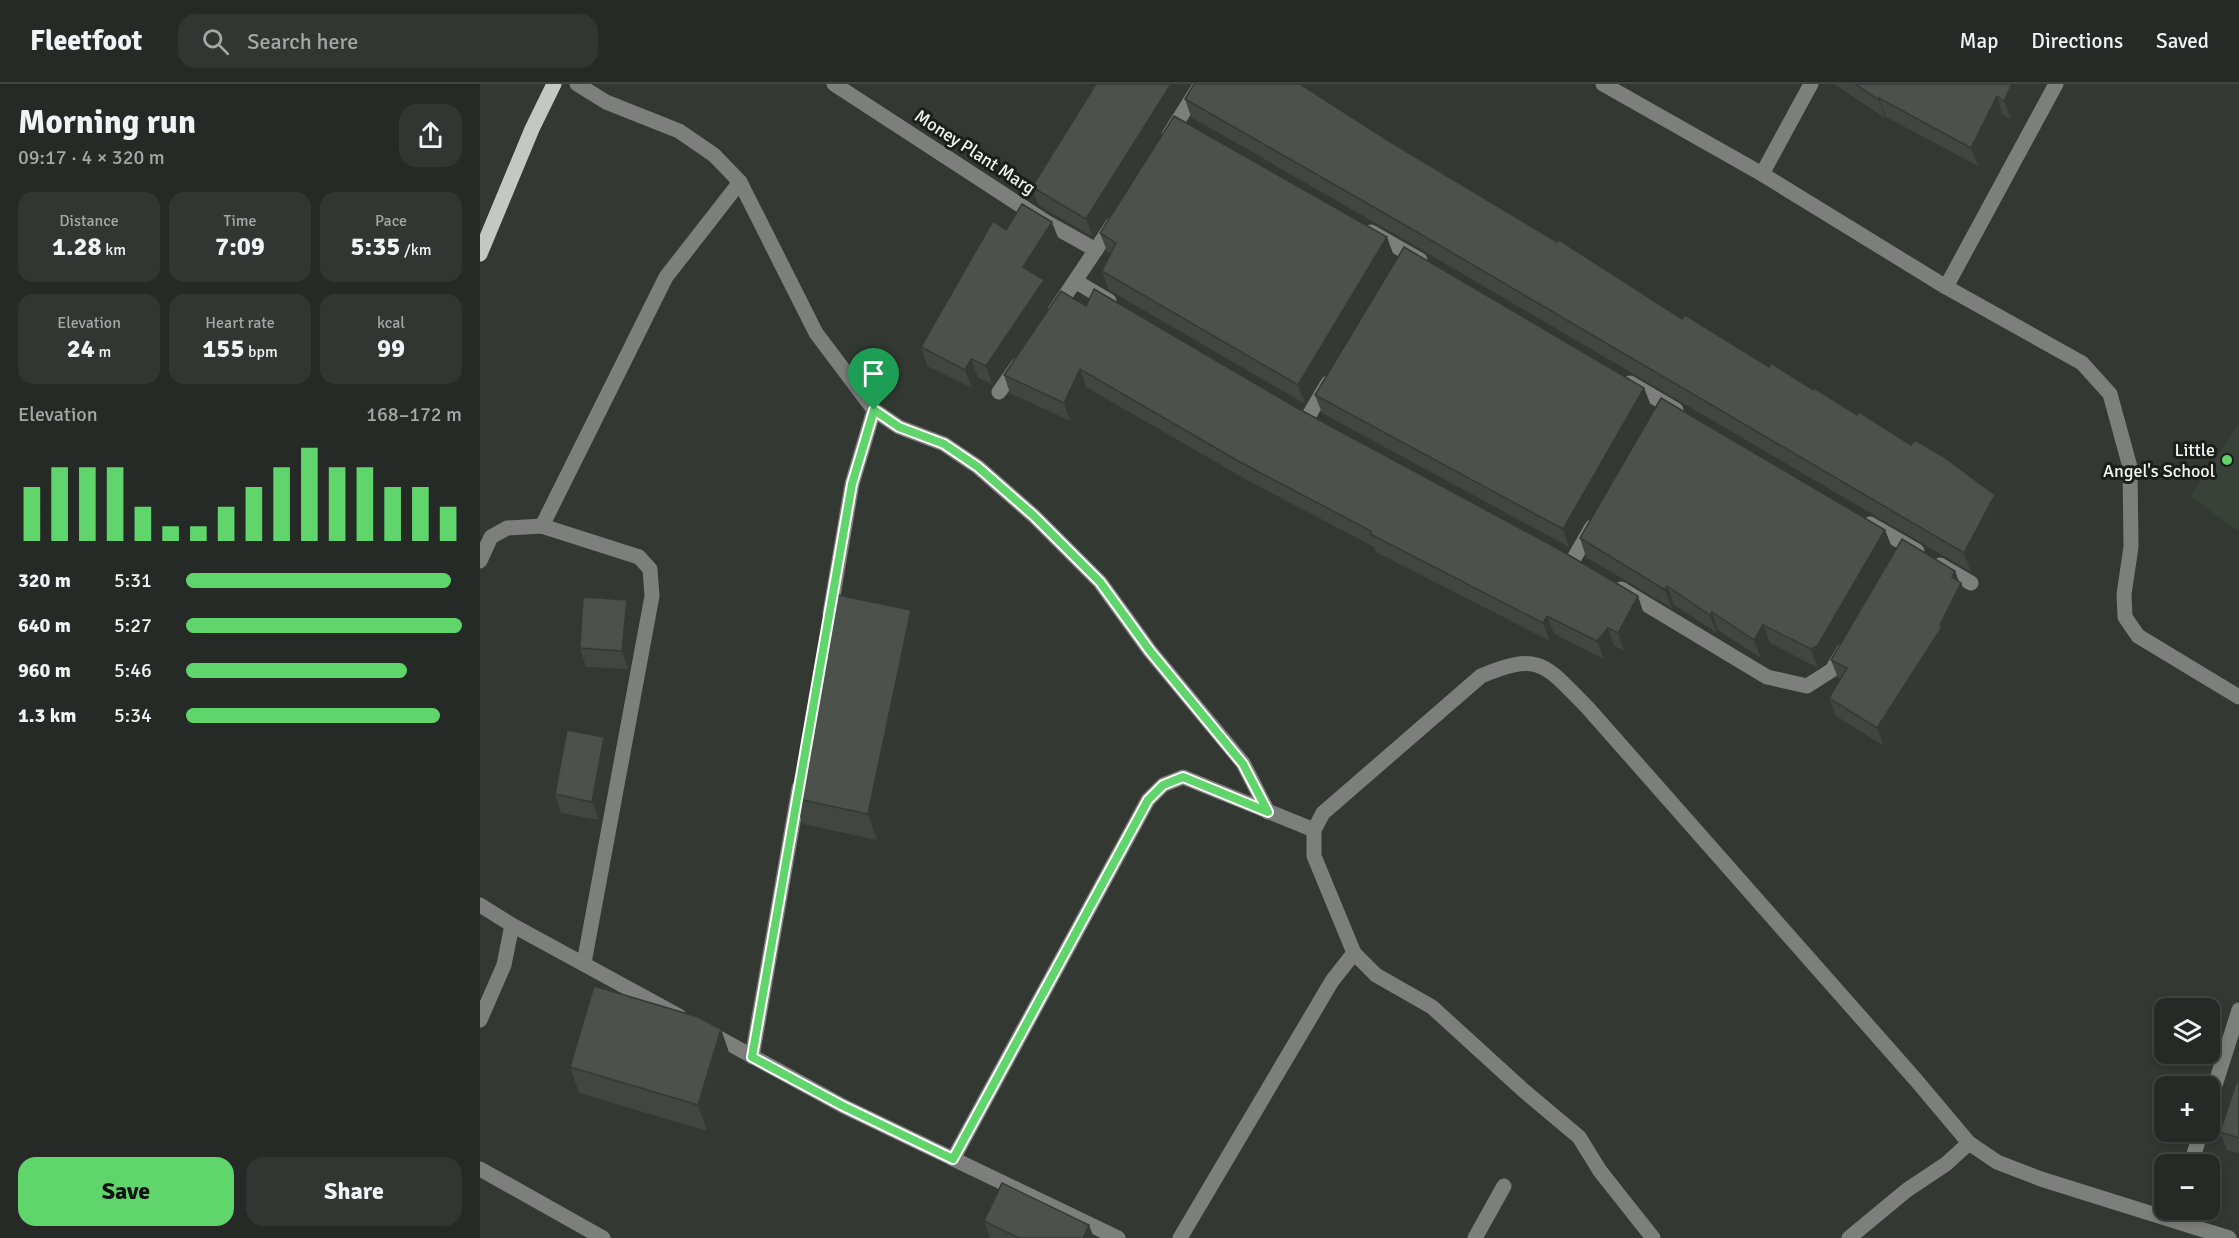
<!DOCTYPE html>
<html lang="en">
<head>
<meta charset="utf-8">
<style>
  :root { --surface:#262a26; --page:#323632; --text:#f1f3f6; --muted:#a4a7a7; --line:#424643; --accent:#5fd56b }
  body { margin:0; font-family:Signika,sans-serif; background:var(--page); color:var(--text); height:100vh; display:flex; flex-direction:column; font-size:22px; white-space:nowrap }
  * { box-sizing:border-box; margin:0 }
  p { font-size:20px; color:var(--muted) }
  .icon { flex:none; width:33px; height:33px; fill:none; stroke:currentColor; stroke-width:2; stroke-linecap:round; stroke-linejoin:round }
  .map { position:relative; flex:1; overflow:hidden }
  .panel { display:flex; flex-direction:column; background:var(--surface); width:480px }
  .panel>* { flex:none }
  .buttons { position:absolute; left:1674px; top:914px; display:grid; gap:12px }
  .buttons a { display:grid; place-items:center; width:66px; height:66px; border-radius:12px; background:var(--surface); box-shadow:0 3px 9px #0003,0 0 0 2px var(--line); font-size:30px }
  .pin { position:absolute; display:grid; place-items:center; width:51px; height:51px; color:#fff; margin:-62px -26px; border-radius:50% 50% 50% 0; rotate:-45deg; box-shadow:0 0 6px #0007 }
  .pin .icon { rotate:45deg }
  .round { display:grid; place-items:center; flex:none; width:63px; height:63px; border-radius:18px; background:var(--page) }
  .head { display:flex; align-items:center; justify-content:space-between; height:102px; padding:0 18px }
  h1 { font-size:33px; font-weight:700; line-height:45px }
  .stats { display:grid; grid-template-columns:repeat(3,1fr); gap:9px; height:102px; padding:6px 18px }
  .stats div { display:grid; align-content:center; border-radius:15px; background:var(--page); text-align:center }
  .stats b { font-size:26px; font-weight:700 }
  .stats small { font-size:16px; font-weight:400 }
  .stats p { font-size:16px }
  .chart { height:168px; padding:12px 18px }
  .chart p { display:flex; justify-content:space-between }
  .chart svg { width:100%; height:108px; margin-top:6px; stroke:var(--accent); stroke-width:6 }
  .cta { display:flex; gap:12px; margin-top:auto; padding:12px 18px }
  .cta a { flex:1; height:69px; border-radius:18px; background:var(--accent); color:#111; font-size:24px; font-weight:700; line-height:69px; text-align:center }
  .cta a+a { background:var(--page); color:var(--text) }
  ul { padding:0 18px; list-style:none; font-size:20px }
  li { display:grid; grid-template-columns:96px 72px 1fr; align-items:center; height:45px }
  li i { height:15px; border-radius:8px; background:var(--accent) }
  header { display:flex; align-items:center; gap:36px; box-sizing:border-box; height:84px; padding:0 30px; background:var(--surface); border-bottom:2px solid var(--line) }
  header strong { font-size:28px }
  nav { display:flex; gap:33px; margin-inline-start:auto; font-size:21px }
  .search { width:420px; height:54px; background:var(--page); display:flex; align-items:center; gap:15px; box-sizing:border-box; padding:0 21px; border-radius:18px; color:var(--muted); font-size:22px }
  main { display:flex; flex:1; min-height:0 }
  .map>svg:first-child { display:block }
</style>
</head>
<body>
<header>
<strong>Fleetfoot</strong>
<div class="search"><svg class="icon" aria-label="search" viewBox="0 0 24 24"><circle cx="10" cy="10" r="6"/><path d="M15 15l6 6"/></svg>Search here</div>
<nav><a>Map</a><a>Directions</a><a>Saved</a></nav>
</header>
<main>
<section class="panel">
<div class="head"><div><h1>Morning run</h1><p>09:17 · 4 × 320 m</p></div><a class="round"><svg class="icon" aria-label="share" viewBox="0 0 24 24"><path d="M12 15V3M7 8l5-5 5 5M5 13v7h14v-7"/></svg></a></div>
<div class="stats">
<div><p>Distance</p><b>1.28<small> km</small></b></div>
<div><p>Time</p><b>7:09</b></div>
<div><p>Pace</p><b>5:35<small> /km</small></b></div>
</div>
<div class="stats">
<div><p>Elevation</p><b>24<small> m</small></b></div>
<div><p>Heart rate</p><b>155<small> bpm</small></b></div>
<div><p>kcal</p><b>99</b></div>
</div>
<div class="chart"><p><span>Elevation</span>168–172 m</p>
<svg viewBox="0 0 160 44" preserveAspectRatio="none"><path d="M5 44V22M15 44V14M25 44V14M35 44V14M45 44V30M55 44V38M65 44V38M75 44V30M85 44V22M95 44V14M105 44V6M115 44V14M125 44V14M135 44V22M145 44V22M155 44V30"/></svg>
</div>
<ul>
<li><b>320 m</b>5:31<i style="width:96%"></i></li>
<li><b>640 m</b>5:27<i style="width:100%"></i></li>
<li><b>960 m</b>5:46<i style="width:80%"></i></li>
<li><b>1.3 km</b>5:34<i style="width:92%"></i></li>
</ul>
<div class="cta"><a>Save</a><a>Share</a></div>
</section>
<div class="map">
<svg width="1759" height="1154" viewBox="0 0 1759 1154">
  <rect width="100%" height="100%" fill="#333833"/>
  <!-- built -->
  <path fill="#394239" d="M1759,339V448L1711,412Z"/>
  <g fill="none" stroke-linecap="round" stroke-linejoin="round">
    <!-- minor -->
    <g stroke="#7d7f7d" stroke-width="15">
      <path d="M97,0L126,18L199,47L234,71L260,98L336,249L394,326L419,343L464,360L498,383L554,432L620,498L670,567L763,679L788,728"/>
      <path d="M354,0L566,138L616,166"/>
      <path d="M1123,0L1282,90L1466,203L1602,279L1630,310L1650,383L1651,463L1644,510L1645,533L1658,552L1759,613"/>
      <path d="M689,51L721,0"/>
      <path d="M1282,90L1331,0"/>
      <path d="M891,148L940,176"/>
      <path d="M595,197L629,217"/>
      <path d="M1466,203L1576,0"/>
      <path d="M575,227L633,140"/>
      <path d="M1150,299L1196,326"/>
      <path d="M519,308L538,281"/>
      <path d="M828,333L848,299"/>
      <path d="M1390,440L1437,467"/>
      <path d="M62,442L186,193L260,98"/>
      <path d="M1093,476L1112,443"/>
      <path d="M0,477L11,453L27,444L62,442L159,473L170,485L172,512L104,879"/>
      <path d="M1460,481L1491,499"/>
      <path d="M1141,505L1287,593L1327,602L1352,586L1364,566"/>
      <path d="M350,529L372,400L394,326"/>
      <path d="M0,821L32,841L199,932"/>
      <path d="M0,936L24,881L32,841"/>
      <path d="M228,948L363,1022L638,1154"/>
      <path d="M272,973L319,704"/>
      <path d="M1730,1017L1759,926"/>
      <path d="M473,1075L668,716L683,701L703,693L834,746"/>
      <path d="M1711,1080L1721,1047"/>
      <path d="M0,1085L123,1154"/>
      <path d="M700,1154L852,897L874,869"/>
      <path d="M995,1154L1024,1102"/>
      <path d="M1173,1154L1120,1087L1099,1053L1043,1006L952,923L896,891L874,869L834,772V746L843,729L1001,592C1061,567 1065,581 1107,623L1436,996L1489,1059L1517,1078L1561,1095L1749,1154"/>
      <path d="M1369,1154L1427,1106L1466,1080L1489,1059"/>
    </g>
    <!-- major -->
    <path stroke="#c4c8c4" stroke-width="15" d="M0,170L52,45L74,0"/>
  </g>
  <!-- wall -->
  <g fill="#414641">
    <path d="M616,0H709L613,153L558,121L552,103Z"/>
    <path d="M1354,0H1548L1531,35L1523,31L1498,82L1406,33L1405,34Z"/>
    <path d="M705,15L912,59L1202,235L1289,283L1333,306L1431,361L1515,411L1521,430L1491,488L932,160L711,33Z"/>
    <path d="M526,146L579,156L556,191L564,196L571,214L512,300L498,294L492,304L447,282L441,263Z"/>
    <path d="M620,149L914,172L825,320L629,206L622,187L631,170L627,167Z"/>
    <path d="M606,222L1164,530L1144,567L1134,562L1124,575L1074,550L1070,557L896,468L894,463L767,396L606,303L590,337L530,309L524,291Z"/>
    <path d="M1164,304L1171,322L1089,463L842,329L835,311Z"/>
    <path d="M1405,446L1412,464L1345,579L1338,584L1290,559L1281,574L1238,546L1237,549L1194,521L1192,524L1106,473L1100,454Z"/>
    <path d="M1475,487L1479,498L1481,499L1488,517L1467,558L1468,561L1404,662L1356,632L1349,614L1360,595L1358,594L1351,576Z"/>
    <path d="M147,516L154,534L148,585L106,583L100,564Z"/>
    <path d="M431,526L441,552L397,756L323,740L313,714Z"/>
    <path d="M124,653L131,672L119,736L81,729L75,710Z"/>
    <path d="M250,971L227,1047L99,1009L90,983Z"/>
    <path d="M1759,991V1070L1747,1066L1740,1048Z"/>
    <path d="M504,1137L614,1154H510Z"/>
  </g>
  <!-- shaded-wall -->
  <g fill="#353935">
    <path d="M691,0H709L613,153L606,135Z"/>
    <path d="M1532,0H1548L1531,35L1524,17Z"/>
    <path d="M1517,12L1523,31L1498,82L1491,64Z"/>
    <path d="M1399,14L1406,33L1405,34L1399,16Z"/>
    <path d="M572,138L579,156L550,201L543,183Z"/>
    <path d="M907,153L914,172L825,320L818,301Z"/>
    <path d="M564,196L571,214L512,300L506,282Z"/>
    <path d="M491,275L498,294L492,304L485,286Z"/>
    <path d="M600,285L606,303L590,337L584,319Z"/>
    <path d="M1164,304L1171,322L1089,463L1083,445Z"/>
    <path d="M1515,411L1521,430L1491,488L1484,469Z"/>
    <path d="M1405,446L1412,464L1345,579L1338,584L1331,565Z"/>
    <path d="M1475,487L1480,501L1481,499L1488,517L1467,558L1468,561L1404,662L1397,644L1460,541L1472,493Z"/>
    <path d="M1187,502L1194,521L1192,524L1185,506Z"/>
    <path d="M1158,512L1164,530L1144,567L1138,549Z"/>
    <path d="M147,516L154,534L148,585L142,567Z"/>
    <path d="M431,526L441,552L397,756L388,730Z"/>
    <path d="M1232,528L1238,546L1237,549L1230,531Z"/>
    <path d="M1067,532L1074,550L1070,557L1063,539Z"/>
    <path d="M1283,541L1290,559L1281,574L1274,556Z"/>
    <path d="M1128,544L1134,562L1124,575L1117,557Z"/>
    <path d="M124,653L131,672L119,736L112,718Z"/>
    <path d="M241,945L250,971L227,1047L218,1021Z"/>
    <path d="M609,1141L614,1154H603Z"/>
  </g>
  <!-- building -->
  <g fill="#4c514c" stroke="#353935" stroke-width="1.5">
    <path d="M616,0H691L606,135L552,103Z"/>
    <path d="M714,0H820L912,59L1077,158L1079,156L1202,235L1205,231L1289,283L1291,279L1333,306L1334,304L1377,331L1379,328L1431,361L1435,356L1464,373L1515,411L1484,469L925,141L705,15Z"/>
    <path d="M1375,0H1532L1524,17L1517,12L1491,64L1399,14V16Z"/>
    <path d="M694,32L907,153L818,301L622,187L636,159L620,149Z"/>
    <path d="M542,120L572,138L543,183L564,196L506,282L491,275L485,286L441,263L513,137L526,146Z"/>
    <path d="M924,163L1164,304L1083,445L835,311Z"/>
    <path d="M614,205L817,324L1082,467L1158,512L1138,549L1128,544L1117,557L1067,532L1063,539L890,450L891,447L760,378L600,285L584,319L524,291L581,207L606,222Z"/>
    <path d="M1181,314L1405,446L1338,561L1331,565L1283,541L1274,556L1232,528L1230,531L1187,502L1185,506L1100,454Z"/>
    <path d="M1422,455L1475,487L1472,493L1481,499L1460,541L1462,543L1397,644L1349,614L1367,584L1351,576Z"/>
    <path d="M353,510L431,526L388,730L313,714L331,611Z"/>
    <path d="M103,513L147,516L142,567L100,564Z"/>
    <path d="M87,646L124,653L112,718L75,710Z"/>
    <path d="M114,902L218,933L241,945L218,1021L90,983Z"/>
    <path d="M1759,991V1054L1740,1048Z"/>
    <path d="M522,1099L609,1141L603,1154H539L504,1137Z"/>
  </g>
  <g fill="none" stroke-linecap="round" stroke-linejoin="round">
    <defs>
      <path id="route" d="M394,326L419,343L464,360L498,383L554,432L620,498L670,567L763,680L788,728L703,693L683,701L668,716L473,1075L363,1022L272,973L372,400Z"/>
    </defs>
    <!-- route casing -->
    <use href="#route" stroke="#fff" stroke-width="12"/>
    <!-- route -->
    <use href="#route" stroke="#5fd56b" stroke-width="8"/>
  </g>
  <!-- markers -->
  <circle fill="#5fd56b" stroke="#1c1e1c" stroke-width="2" cx="1747" cy="376" r="6"/>
  <g text-anchor="middle" stroke-width="6" stroke-linejoin="round" paint-order="stroke">
    <!-- street labels -->
    <g font-size="18" fill="#f2f5f2" stroke="#1c1e1c">
      <text transform="translate(495 68) rotate(33)" y="6">Money Plant Marg</text>
    </g>
    <!-- poi labels -->
    <g font-size="18" fill="#f2f5f2" stroke="#1c1e1c" text-anchor="end">
      <text x="1735" y="372">Little<tspan x="1735" dy="21">Angel's School</tspan></text>
    </g>
  </g>
</svg>
<div class="buttons">
<a><svg class="icon" aria-label="layers" viewBox="0 0 24 24"><path d="M12 4l9 5-9 5-9-5zM3 14l9 5 9-5"/></svg></a>
<a>+</a>
<a>−</a>
</div>
<div class="pin" style="left:394px;top:326px;background:#1e9e55"><svg class="icon" aria-label="arrive" viewBox="0 0 24 24"><path d="M6 21V4h12l-3 4 3 4H6"/></svg></div>
</div>
</main>
</body>
</html>
